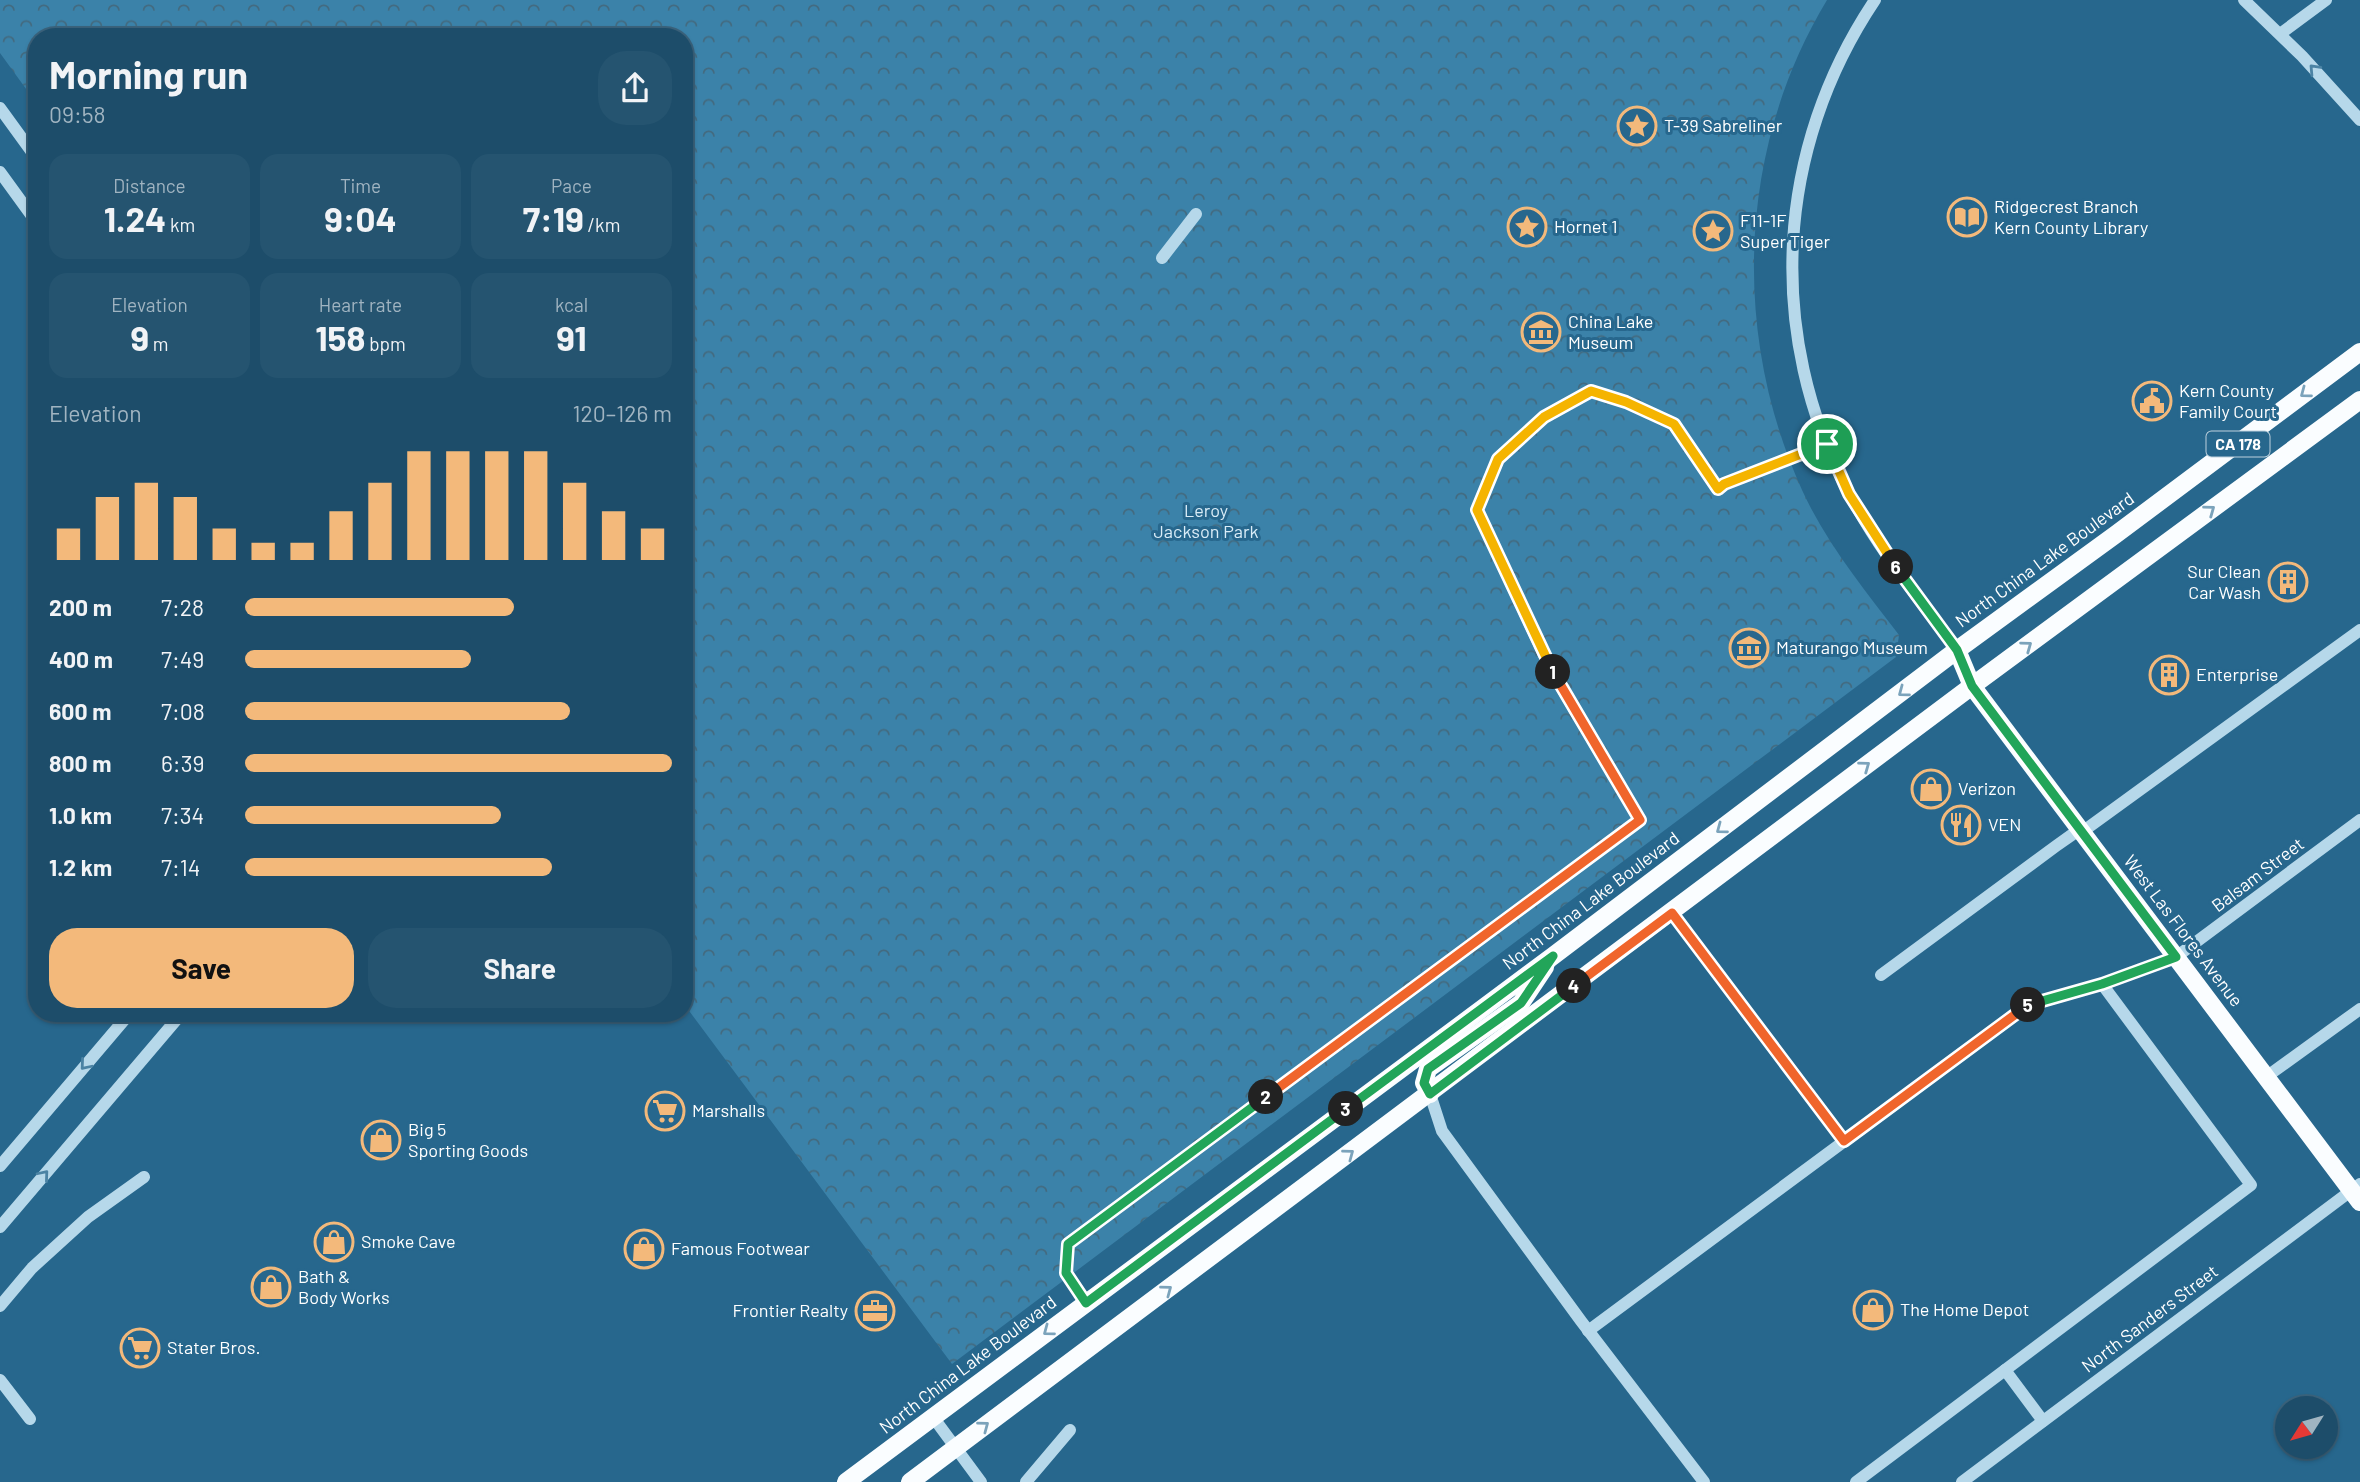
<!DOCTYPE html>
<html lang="en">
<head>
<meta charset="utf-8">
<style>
  :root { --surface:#1d4d6a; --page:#255470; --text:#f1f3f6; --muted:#a0b4c1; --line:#3b647e; --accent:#f3b97b }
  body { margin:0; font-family:Barlow,sans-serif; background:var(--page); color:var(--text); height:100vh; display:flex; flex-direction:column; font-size:26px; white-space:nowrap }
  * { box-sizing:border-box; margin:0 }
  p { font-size:23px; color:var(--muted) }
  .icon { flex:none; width:38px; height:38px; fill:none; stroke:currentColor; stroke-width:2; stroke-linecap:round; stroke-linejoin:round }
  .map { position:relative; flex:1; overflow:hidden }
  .side { position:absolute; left:28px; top:28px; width:665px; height:994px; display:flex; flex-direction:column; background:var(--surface); border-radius:28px; box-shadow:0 2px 5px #0004,0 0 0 2px var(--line) }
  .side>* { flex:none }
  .needle { width:46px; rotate:233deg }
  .fabs { position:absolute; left:2275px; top:1396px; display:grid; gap:14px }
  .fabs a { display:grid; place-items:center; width:63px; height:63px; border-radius:50%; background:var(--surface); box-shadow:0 2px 5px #0004,0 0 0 2px var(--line); font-size:35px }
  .pin { position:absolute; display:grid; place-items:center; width:60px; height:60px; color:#fff; margin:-30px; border:4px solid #fff; border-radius:50%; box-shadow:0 2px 7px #0007 }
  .km { position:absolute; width:35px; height:35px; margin:-18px; border-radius:50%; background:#222; color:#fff; font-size:19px; line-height:35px; text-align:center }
  .round { display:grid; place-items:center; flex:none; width:74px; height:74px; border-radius:28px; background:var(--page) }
  .summary { display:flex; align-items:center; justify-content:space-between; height:119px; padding:0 21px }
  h1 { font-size:38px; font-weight:700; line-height:52px }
  .figures { display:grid; grid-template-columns:repeat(3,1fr); gap:10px; height:119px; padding:7px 21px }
  .figures div { display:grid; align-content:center; border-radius:18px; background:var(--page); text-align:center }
  .figures b { font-size:35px; font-weight:700 }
  .figures small { font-size:19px; font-weight:400 }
  .figures p { font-size:19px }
  .chart { height:196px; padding:14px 21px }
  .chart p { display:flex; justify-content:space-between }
  .chart svg { width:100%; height:126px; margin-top:7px; stroke:var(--accent); stroke-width:6 }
  .button { display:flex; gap:14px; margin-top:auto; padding:14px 21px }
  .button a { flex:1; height:80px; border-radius:28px; background:var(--accent); color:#111; font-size:28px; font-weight:700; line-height:80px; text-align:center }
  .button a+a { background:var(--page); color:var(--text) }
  ul { padding:0 21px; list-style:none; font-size:23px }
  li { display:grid; grid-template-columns:112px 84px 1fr; align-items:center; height:52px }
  li i { height:18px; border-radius:9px; background:var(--accent) }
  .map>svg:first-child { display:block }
</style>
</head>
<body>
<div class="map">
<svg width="2360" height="1482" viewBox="0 0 2360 1482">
  <defs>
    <pattern id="forest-crowns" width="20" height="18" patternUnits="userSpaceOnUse" patternTransform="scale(1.75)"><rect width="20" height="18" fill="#3b82a9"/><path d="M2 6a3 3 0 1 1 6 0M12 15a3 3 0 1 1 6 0" fill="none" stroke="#436a7f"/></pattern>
  </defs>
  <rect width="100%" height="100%" fill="#27678d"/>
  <!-- forest -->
  <path fill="url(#forest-crowns)" d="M0,0H1827C1738,147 1731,334 1802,490C1826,543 1864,589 1899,635L1896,657L952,1364L684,1004V37H37V104L0,53Z"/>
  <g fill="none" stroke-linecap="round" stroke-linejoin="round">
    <!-- minor -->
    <g stroke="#b6d8ea" stroke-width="12">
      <path d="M1875,0C1775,149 1765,334 1849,493C1878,549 1920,600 1957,650"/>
      <path d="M2244,0L2302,56L2360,120"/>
      <path d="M2280,34L2326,0"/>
      <path d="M0,108L37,159"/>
      <path d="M0,172L37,223"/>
      <path d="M1162,258L1196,214"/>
      <path d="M1672,913L1844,1141"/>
      <path d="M1881,975L2056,846L2073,834L2082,832L2360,630"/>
      <path d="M2266,1077L2360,1009"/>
      <path d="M1430,1094L1442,1131L1581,1321L1704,1482"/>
      <path d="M0,1166L130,1013"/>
      <path d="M0,1227L182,1013"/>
      <path d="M1086,1303L1066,1273L1068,1244L1640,820L1551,670L1477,510L1498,459L1544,417L1592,391L1626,402L1674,424L1718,489L1724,484L1827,444"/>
      <path d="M0,1306L32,1268L88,1217L144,1177"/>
      <path d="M1588,1331L2027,1006L2102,984L2176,957L2360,820"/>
      <path d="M2005,1370L2043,1421"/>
      <path d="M0,1380L30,1419"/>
      <path d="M933,1417L981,1482"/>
      <path d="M1026,1482L1070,1430"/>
      <path d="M1856,1482L2251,1185L2102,984"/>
      <path d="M1962,1482L2360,1184"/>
    </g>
    <!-- major -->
    <g stroke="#fafdff" stroke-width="18">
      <path d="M1957,650L1972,686L2360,1202"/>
      <path d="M1430,1094L1424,1083L1428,1069L1521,1003L1545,967"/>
      <path d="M846,1482L1553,956L1957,650L2115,535L2360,352"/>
      <path d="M910,1482L1972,686L2360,400"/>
    </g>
  </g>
  <!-- one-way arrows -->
  <defs><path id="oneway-chevron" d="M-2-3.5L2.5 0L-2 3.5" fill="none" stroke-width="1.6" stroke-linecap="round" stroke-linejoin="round" transform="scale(1.75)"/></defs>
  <g stroke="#4b83a4">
    <use href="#oneway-chevron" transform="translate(2314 69) rotate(-133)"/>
    <use href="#oneway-chevron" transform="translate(85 1065) rotate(130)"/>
    <use href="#oneway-chevron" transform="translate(44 1175) rotate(-50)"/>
  </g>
  <g stroke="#7ba3bb">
    <use href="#oneway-chevron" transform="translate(2305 393) rotate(143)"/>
    <use href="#oneway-chevron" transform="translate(2210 510) rotate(-36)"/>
    <use href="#oneway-chevron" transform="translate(2027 646) rotate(-36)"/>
    <use href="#oneway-chevron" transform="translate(1903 692) rotate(143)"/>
    <use href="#oneway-chevron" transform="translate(1865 766) rotate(-36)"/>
    <use href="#oneway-chevron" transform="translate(1721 829) rotate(143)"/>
    <use href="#oneway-chevron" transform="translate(1349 1154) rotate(-37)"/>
    <use href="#oneway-chevron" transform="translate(1167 1290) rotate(-37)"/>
    <use href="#oneway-chevron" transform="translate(1048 1331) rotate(143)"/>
    <use href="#oneway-chevron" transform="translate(984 1426) rotate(-37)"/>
  </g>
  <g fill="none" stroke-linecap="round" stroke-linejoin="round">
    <defs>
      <path id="split-1" d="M1553,672L1477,510L1498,459L1544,417L1591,391L1626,402L1674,424L1718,489L1724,484L1827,444"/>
      <path id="split-2" d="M1266,1097L1640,820L1553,672"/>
      <path id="split-3" d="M1266,1097L1068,1244L1066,1273L1086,1303L1346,1109"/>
      <path id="split-4" d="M1346,1109L1553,956L1521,1003L1428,1069L1424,1083L1430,1094L1574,986"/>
      <path id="split-5" d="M1574,986L1672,913L1844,1141L2028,1005"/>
      <path id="split-6" d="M1896,567L1957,650L1972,686L2176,957L2102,984L2028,1005"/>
      <path id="split-7" d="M1827,444L1849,494L1896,567"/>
    </defs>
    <!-- split-1 casing -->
    <use href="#split-1" stroke="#fff" stroke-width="14"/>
    <!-- split-2 casing -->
    <use href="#split-2" stroke="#fff" stroke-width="14"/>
    <!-- split-3 casing -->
    <use href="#split-3" stroke="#fff" stroke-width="14"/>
    <!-- split-4 casing -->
    <use href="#split-4" stroke="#fff" stroke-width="14"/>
    <!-- split-5 casing -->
    <use href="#split-5" stroke="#fff" stroke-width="14"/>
    <!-- split-6 casing -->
    <use href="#split-6" stroke="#fff" stroke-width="14"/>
    <!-- split-7 casing -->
    <use href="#split-7" stroke="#fff" stroke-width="14"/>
    <!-- split-1 -->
    <use href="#split-1" stroke="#f5b400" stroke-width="9"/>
    <!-- split-2 -->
    <use href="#split-2" stroke="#f0652b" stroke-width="9"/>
    <!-- split-3 -->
    <use href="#split-3" stroke="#22a559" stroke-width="9"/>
    <!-- split-4 -->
    <use href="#split-4" stroke="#22a559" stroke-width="9"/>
    <!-- split-5 -->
    <use href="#split-5" stroke="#f0652b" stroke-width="9"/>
    <!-- split-6 -->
    <use href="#split-6" stroke="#22a559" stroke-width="9"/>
    <!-- split-7 -->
    <use href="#split-7" stroke="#f5b400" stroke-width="9"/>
  </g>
  <!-- icons -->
  <defs>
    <symbol id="sight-ring" viewBox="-11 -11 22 22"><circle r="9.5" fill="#27678d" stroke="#f3b97b" stroke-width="1.5"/><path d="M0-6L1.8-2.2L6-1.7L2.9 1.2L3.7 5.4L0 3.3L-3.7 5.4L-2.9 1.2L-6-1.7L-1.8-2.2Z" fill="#f3b97b"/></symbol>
    <symbol id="library-ring" viewBox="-11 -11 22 22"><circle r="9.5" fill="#27678d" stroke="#f3b97b" stroke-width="1.5"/><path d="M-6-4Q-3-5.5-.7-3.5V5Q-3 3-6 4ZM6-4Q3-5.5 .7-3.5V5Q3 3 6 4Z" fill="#f3b97b"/></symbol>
    <symbol id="museum-ring" viewBox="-11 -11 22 22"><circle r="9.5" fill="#27678d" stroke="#f3b97b" stroke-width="1.5"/><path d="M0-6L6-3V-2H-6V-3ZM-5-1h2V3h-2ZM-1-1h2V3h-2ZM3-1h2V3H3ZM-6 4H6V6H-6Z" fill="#f3b97b"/></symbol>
    <symbol id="civic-ring" viewBox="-11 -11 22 22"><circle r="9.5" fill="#27678d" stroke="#f3b97b" stroke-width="1.5"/><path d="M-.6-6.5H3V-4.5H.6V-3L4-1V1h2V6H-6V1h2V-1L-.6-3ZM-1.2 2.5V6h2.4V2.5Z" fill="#f3b97b"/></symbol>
    <symbol id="building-ring" viewBox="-11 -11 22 22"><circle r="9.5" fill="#27678d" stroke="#f3b97b" stroke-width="1.5"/><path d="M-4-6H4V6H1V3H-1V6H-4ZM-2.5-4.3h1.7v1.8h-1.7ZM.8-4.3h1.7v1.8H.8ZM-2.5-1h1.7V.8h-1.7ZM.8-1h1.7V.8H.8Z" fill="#f3b97b"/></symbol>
    <symbol id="shop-ring" viewBox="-11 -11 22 22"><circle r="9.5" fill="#27678d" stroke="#f3b97b" stroke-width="1.5"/><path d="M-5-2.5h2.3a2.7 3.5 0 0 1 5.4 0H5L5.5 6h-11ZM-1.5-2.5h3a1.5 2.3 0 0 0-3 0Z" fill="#f3b97b"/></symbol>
    <symbol id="restaurant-ring" viewBox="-11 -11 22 22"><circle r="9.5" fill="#27678d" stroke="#f3b97b" stroke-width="1.5"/><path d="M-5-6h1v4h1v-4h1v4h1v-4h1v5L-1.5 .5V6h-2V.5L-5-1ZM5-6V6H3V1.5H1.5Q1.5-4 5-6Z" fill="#f3b97b"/></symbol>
    <symbol id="supermarket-ring" viewBox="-11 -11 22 22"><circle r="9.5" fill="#27678d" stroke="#f3b97b" stroke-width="1.5"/><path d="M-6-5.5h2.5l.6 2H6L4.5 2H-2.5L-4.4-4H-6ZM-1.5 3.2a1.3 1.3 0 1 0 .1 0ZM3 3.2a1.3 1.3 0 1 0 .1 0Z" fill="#f3b97b"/></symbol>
    <symbol id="office-ring" viewBox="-11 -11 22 22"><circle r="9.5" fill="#27678d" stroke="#f3b97b" stroke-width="1.5"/><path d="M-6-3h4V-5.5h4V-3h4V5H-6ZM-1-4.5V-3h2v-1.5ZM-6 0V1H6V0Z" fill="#f3b97b"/></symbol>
  </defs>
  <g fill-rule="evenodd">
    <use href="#sight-ring" x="1615" y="104" width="44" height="44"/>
    <use href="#library-ring" x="1945" y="195" width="44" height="44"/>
    <use href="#sight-ring" x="1505" y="205" width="44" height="44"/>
    <use href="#sight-ring" x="1691" y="209" width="44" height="44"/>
    <use href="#museum-ring" x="1519" y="310" width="44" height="44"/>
    <use href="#civic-ring" x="2130" y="379" width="44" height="44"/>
    <use href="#building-ring" x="2266" y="560" width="44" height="44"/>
    <use href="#museum-ring" x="1727" y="626" width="44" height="44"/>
    <use href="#building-ring" x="2147" y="653" width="44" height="44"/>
    <use href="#shop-ring" x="1909" y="767" width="44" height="44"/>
    <use href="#restaurant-ring" x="1939" y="803" width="44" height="44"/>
    <use href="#supermarket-ring" x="643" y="1089" width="44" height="44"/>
    <use href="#shop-ring" x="359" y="1118" width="44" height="44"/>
    <use href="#shop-ring" x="312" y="1220" width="44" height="44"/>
    <use href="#shop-ring" x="622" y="1227" width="44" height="44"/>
    <use href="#shop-ring" x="249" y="1265" width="44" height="44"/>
    <use href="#shop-ring" x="1851" y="1288" width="44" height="44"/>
    <use href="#office-ring" x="853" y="1289" width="44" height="44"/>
    <use href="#supermarket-ring" x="118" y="1326" width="44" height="44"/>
  </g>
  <g text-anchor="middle" stroke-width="6" stroke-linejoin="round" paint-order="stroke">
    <!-- shield labels -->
    <rect fill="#27678d" stroke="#bed1dd" stroke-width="2" x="2206.5" y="431.5" width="63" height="25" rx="5"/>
    <g font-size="16" font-weight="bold" fill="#fff">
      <text x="2238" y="450">CA 178</text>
    </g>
    <!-- poi labels -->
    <g font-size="18" fill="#fff" stroke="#27678d" text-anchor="start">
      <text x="1664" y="132">T-39 Sabreliner</text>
      <text x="1994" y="213">Ridgecrest Branch<tspan x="1994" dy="21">Kern County Library</tspan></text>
      <text x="1740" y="227">F11-1F<tspan x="1740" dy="21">Super Tiger</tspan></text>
      <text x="1554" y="233">Hornet 1</text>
      <text x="1568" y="328">China Lake<tspan x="1568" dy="21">Museum</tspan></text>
      <text x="2179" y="397">Kern County<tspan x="2179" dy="21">Family Court</tspan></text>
      <text x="2261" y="578" text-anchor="end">Sur Clean<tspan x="2261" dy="21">Car Wash</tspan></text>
      <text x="1776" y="654">Maturango Museum</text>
      <text x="2196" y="681">Enterprise</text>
      <text x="1958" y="795">Verizon</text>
      <text x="1988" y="831">VEN</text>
      <text x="692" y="1117">Marshalls</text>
      <text x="408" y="1136">Big 5<tspan x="408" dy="21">Sporting Goods</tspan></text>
      <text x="361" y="1248">Smoke Cave</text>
      <text x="671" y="1255">Famous Footwear</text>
      <text x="298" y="1283">Bath &amp;<tspan x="298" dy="21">Body Works</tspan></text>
      <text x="1900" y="1316">The Home Depot</text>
      <text x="848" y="1317" text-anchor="end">Frontier Realty</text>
      <text x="167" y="1354">Stater Bros.</text>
    </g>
    <!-- park labels -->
    <g font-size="18" fill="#daedf8" stroke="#27678d">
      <text x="1206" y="517">Leroy<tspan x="1206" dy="21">Jackson Park</tspan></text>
    </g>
    <!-- street labels -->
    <g font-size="18" fill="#fff" stroke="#27678d">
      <text transform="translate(2045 560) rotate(-36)" y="6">North China Lake Boulevard</text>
      <text transform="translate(2258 875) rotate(-37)" y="6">Balsam Street</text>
      <text transform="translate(1591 901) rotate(-37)" y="6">North China Lake Boulevard</text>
      <text transform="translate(2183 931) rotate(53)" y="6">West Las Flores Avenue</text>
      <text transform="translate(2150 1319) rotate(-37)" y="6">North Sanders Street</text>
      <text transform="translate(968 1365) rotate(-37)" y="6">North China Lake Boulevard</text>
    </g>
  </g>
</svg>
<div class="fabs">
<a><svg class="needle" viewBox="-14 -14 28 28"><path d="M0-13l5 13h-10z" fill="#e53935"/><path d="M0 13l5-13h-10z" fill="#a0b4c1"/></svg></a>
</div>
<div class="pin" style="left:1827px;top:444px;background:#1e9e55"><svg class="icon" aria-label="arrive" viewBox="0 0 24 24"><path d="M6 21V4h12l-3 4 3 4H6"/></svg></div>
<b class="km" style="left:1553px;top:672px">1</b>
<b class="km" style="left:1266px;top:1097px">2</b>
<b class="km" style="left:1346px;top:1109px">3</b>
<b class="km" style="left:1574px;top:986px">4</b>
<b class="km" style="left:2028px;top:1005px">5</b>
<b class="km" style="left:1896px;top:567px">6</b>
<section class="side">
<div class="summary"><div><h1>Morning run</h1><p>09:58</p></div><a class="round"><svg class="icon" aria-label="share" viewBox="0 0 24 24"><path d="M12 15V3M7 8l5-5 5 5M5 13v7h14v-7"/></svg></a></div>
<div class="figures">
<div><p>Distance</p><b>1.24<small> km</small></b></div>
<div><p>Time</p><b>9:04</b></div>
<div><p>Pace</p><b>7:19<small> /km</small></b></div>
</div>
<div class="figures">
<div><p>Elevation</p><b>9<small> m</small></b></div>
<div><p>Heart rate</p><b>158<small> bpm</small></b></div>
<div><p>kcal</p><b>91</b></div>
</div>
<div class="chart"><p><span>Elevation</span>120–126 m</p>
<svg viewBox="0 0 160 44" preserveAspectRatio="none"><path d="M5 44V33M15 44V22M25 44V17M35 44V22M45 44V33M55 44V38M65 44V38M75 44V27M85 44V17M95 44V6M105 44V6M115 44V6M125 44V6M135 44V17M145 44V27M155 44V33"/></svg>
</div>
<ul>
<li><b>200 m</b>7:28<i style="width:63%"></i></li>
<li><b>400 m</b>7:49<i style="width:53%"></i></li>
<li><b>600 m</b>7:08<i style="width:76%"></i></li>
<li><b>800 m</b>6:39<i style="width:100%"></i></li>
<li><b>1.0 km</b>7:34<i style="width:60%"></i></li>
<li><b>1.2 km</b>7:14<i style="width:72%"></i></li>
</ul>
<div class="button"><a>Save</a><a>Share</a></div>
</section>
</div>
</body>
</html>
